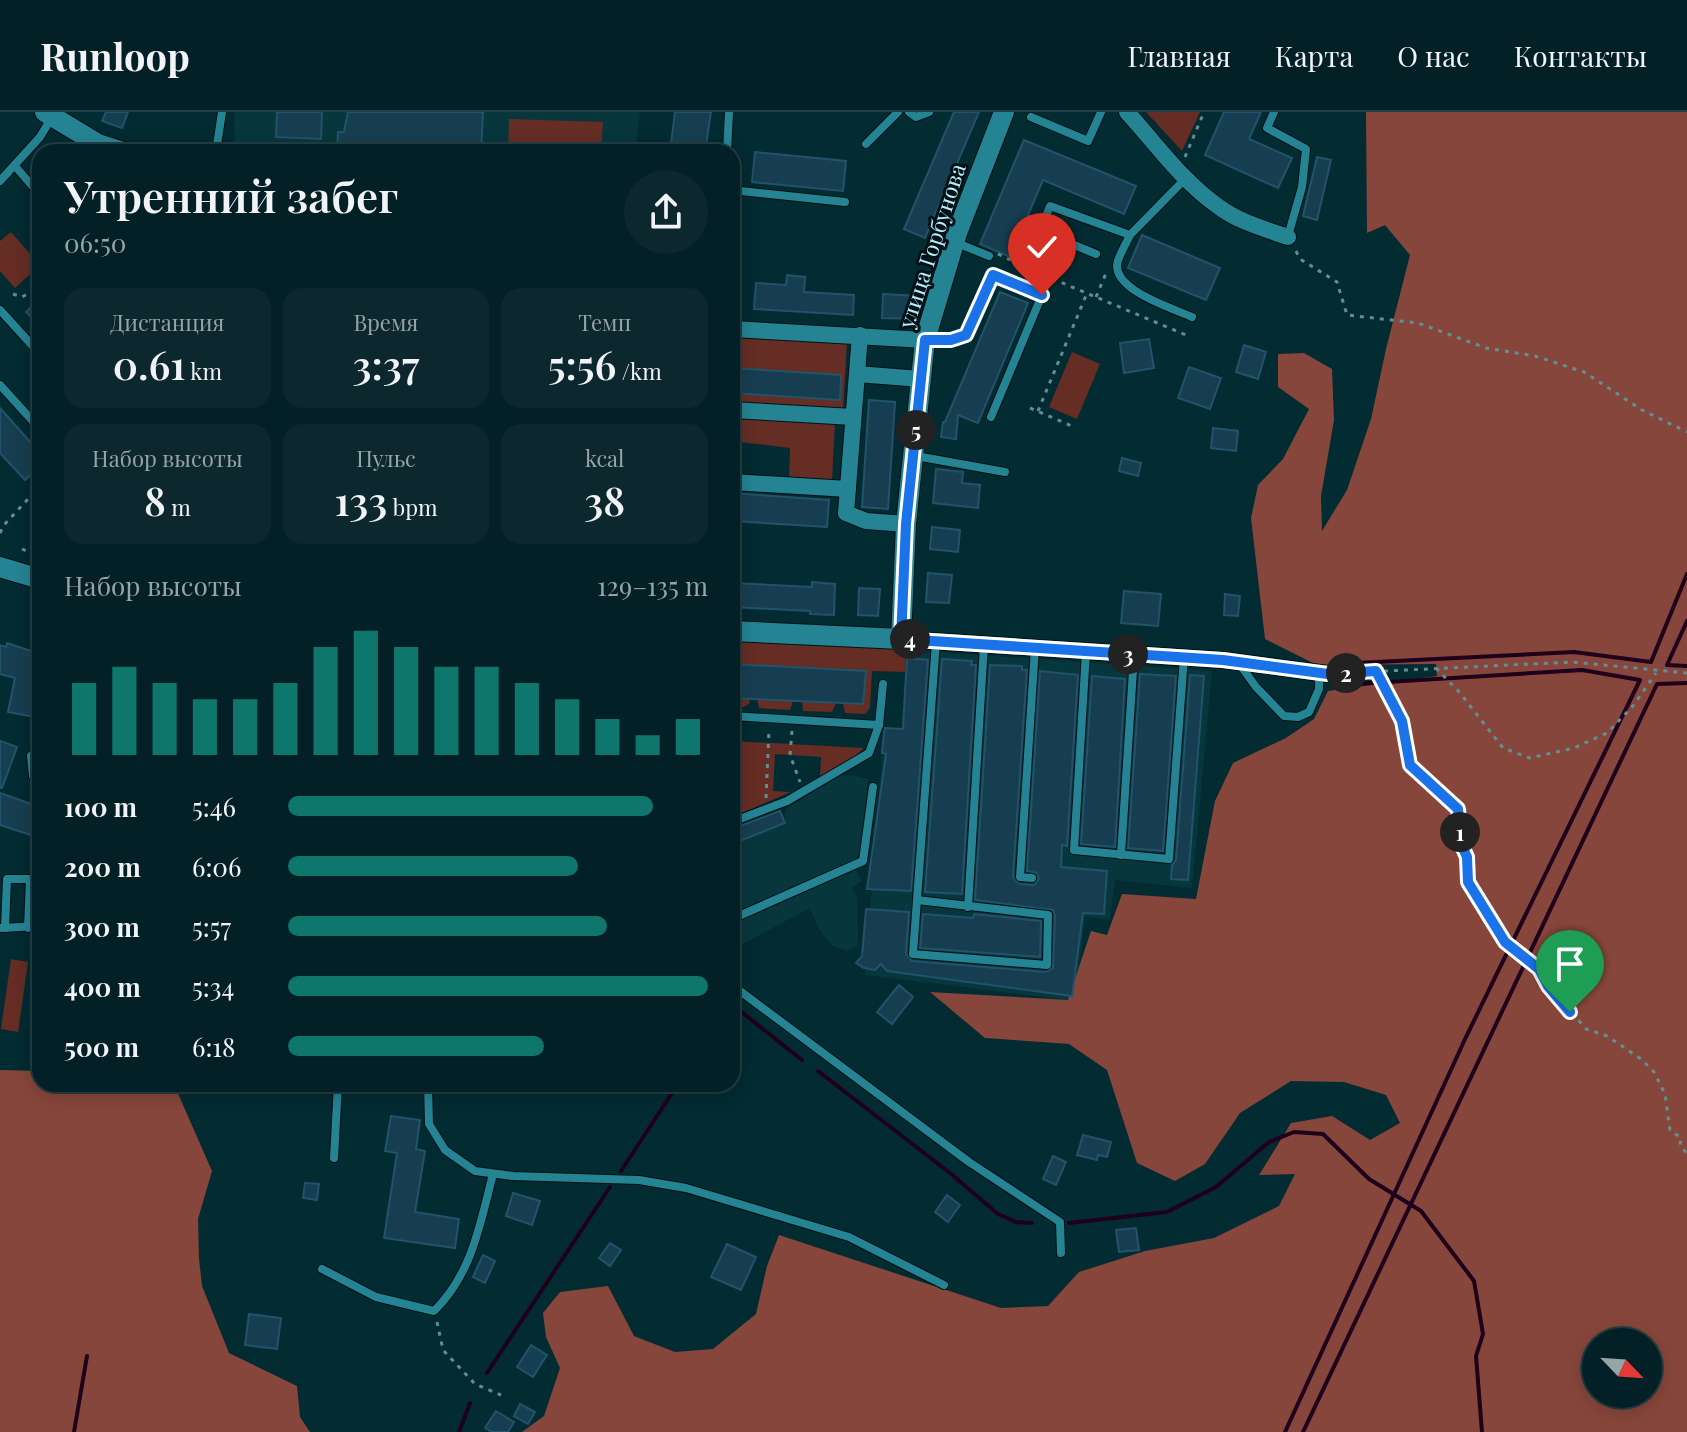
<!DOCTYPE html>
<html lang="ru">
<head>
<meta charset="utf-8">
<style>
  :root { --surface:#022026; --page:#0c282e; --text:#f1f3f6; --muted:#96a3a7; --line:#233e43; --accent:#0f766e }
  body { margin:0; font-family:"Playfair Display",serif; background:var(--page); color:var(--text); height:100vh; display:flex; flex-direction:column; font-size:30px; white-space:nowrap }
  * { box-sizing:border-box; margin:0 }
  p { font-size:26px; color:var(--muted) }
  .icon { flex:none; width:44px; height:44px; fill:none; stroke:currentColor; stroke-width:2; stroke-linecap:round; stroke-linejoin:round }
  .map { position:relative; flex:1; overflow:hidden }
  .panel { position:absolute; left:32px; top:32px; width:708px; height:948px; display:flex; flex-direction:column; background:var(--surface); border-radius:24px; box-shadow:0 4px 20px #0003,0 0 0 2px var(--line) }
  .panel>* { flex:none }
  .needle { width:52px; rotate:115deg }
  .tools { position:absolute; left:1582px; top:1216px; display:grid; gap:16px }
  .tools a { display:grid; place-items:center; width:80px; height:80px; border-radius:50%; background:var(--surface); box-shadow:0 4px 20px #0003,0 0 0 2px var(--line); font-size:40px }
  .pin { position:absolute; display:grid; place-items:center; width:68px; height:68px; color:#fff; margin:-82px -34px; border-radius:50% 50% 50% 0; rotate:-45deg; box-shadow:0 0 8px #0007 }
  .pin .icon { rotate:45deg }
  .km { position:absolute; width:40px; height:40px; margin:-20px; border-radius:50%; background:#222; color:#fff; font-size:22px; line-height:40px; text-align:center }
  .round { display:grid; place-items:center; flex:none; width:84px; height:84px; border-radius:42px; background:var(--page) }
  .head { display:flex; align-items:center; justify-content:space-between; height:136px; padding:0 32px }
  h1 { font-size:44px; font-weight:600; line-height:60px }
  .figures { display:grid; grid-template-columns:repeat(3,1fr); gap:12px; height:136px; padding:8px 32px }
  .figures div { display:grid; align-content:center; border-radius:20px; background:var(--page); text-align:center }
  .figures b { font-size:40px; font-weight:600 }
  .figures small { font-size:22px; font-weight:400 }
  .figures p { font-size:22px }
  .chart { height:224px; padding:16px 32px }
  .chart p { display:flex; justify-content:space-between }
  .chart svg { width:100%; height:144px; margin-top:8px; stroke:var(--accent); stroke-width:6 }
  ul { padding:0 32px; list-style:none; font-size:26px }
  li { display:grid; grid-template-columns:128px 96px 1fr; align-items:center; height:60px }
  li i { height:20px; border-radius:10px; background:var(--accent) }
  header { display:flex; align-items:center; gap:48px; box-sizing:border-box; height:112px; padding:0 40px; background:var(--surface); border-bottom:2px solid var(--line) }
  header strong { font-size:38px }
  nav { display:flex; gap:44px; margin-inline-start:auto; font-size:28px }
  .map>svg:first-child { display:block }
</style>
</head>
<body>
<header>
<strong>Runloop</strong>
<nav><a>Главная</a><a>Карта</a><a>О нас</a><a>Контакты</a></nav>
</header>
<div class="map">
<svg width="1687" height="1320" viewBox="0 0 1687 1320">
  <rect width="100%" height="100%" fill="#032b32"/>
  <!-- built -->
  <g fill="#08363d">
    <path d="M235,0H640L635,40H234Z"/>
    <path d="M906,538L1212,559L1192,776L1115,768L1110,808L1085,805L1075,889L865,863L882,644L900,643Z"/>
    <path d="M850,663L868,667L861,735L853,754L862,769L852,775L857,785L858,833L848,839L831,833L819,817L810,796L732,838V732L785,712V698L839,664Z"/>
  </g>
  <!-- green -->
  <g fill="#652d24">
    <path d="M1146,0H1200L1182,39Z"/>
    <path d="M509,7L603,10L601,40H508Z"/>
    <path d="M11,120L40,153L15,176L0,159V129Z"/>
    <path d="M732,224L847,231L843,297L732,290V281L839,288L841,264L732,256Z"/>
    <path d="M1072,240L1100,252L1077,307L1049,295Z"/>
    <path d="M732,307L835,309L832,369L789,370L790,336L732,329Z"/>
    <path d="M732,525L898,534L906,538L905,560L872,559L870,596L865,602L845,601L843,591H836L832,600L803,599L802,589H793L790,598L759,596L757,587H750L749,592L744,595H732Z"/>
    <path d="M732,629L864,636L854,645L820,665L821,645L775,642L773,679L791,680L732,705Z"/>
    <path d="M11,847L28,850L18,920L1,917Z"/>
  </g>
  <!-- forest -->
  <g fill="#87463b" fill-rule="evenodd">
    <path d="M1366,0H1687V1320H522L544,1304L560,1256L546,1225L543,1201L560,1180L608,1174L634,1224L675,1240L713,1237L756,1202L767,1154L779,1123L1001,1196L1048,1194L1079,1160L1145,1139L1214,1126L1279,1094L1295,1062L1259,1063L1291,1011L1332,1004L1370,1028L1400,1011L1386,983L1344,970L1291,969L1240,1001L1205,1052L1175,1069L1137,1051L1107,958L1069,932L985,926L930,880L1068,888L1091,819L1107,823L1122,782L1196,787L1215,689L1233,651L1286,626L1314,607L1328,579L1437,564L1436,552L1317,553L1265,527L1251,406L1258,373L1283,347L1309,297L1278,275V242L1304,241L1332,257L1334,308L1321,384L1322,419L1347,378L1371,307L1386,237L1410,143L1385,113L1367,121ZM1596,1230H1648V1282H1596Z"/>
    <path d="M0,958L40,959V972H166L176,977L212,1059L198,1107L199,1147L202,1174L229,1241L297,1274L300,1305L310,1320H0Z"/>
  </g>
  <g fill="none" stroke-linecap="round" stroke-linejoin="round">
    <!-- stream -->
    <g stroke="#1e001c" stroke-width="4">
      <path d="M1687,509L1667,553L1687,554"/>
      <path d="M1336,552L1574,540L1651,550L1687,462"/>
      <path d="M732,897L734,894L802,948"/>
      <path d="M818,959L950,1061L998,1102L1016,1110L1032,1111"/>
      <path d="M621,1059L678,972"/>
      <path d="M1069,1111L1167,1100L1216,1075L1269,1030L1294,1020L1323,1022L1369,1067L1421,1099L1474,1169L1483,1222L1476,1244L1482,1320"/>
      <path d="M487,1261L610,1075"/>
      <path d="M74,1320L87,1244"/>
      <path d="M459,1320L470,1291"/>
      <path d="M1285,1320L1466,925L1640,568L1582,558L1339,573"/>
      <path d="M1303,1320L1657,572L1687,571"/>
    </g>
  </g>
  <!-- building -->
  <g fill="#163e50" stroke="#21536a" stroke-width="2">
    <path d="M106,0H128L122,16L102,9Z"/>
    <path d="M277,0H322L321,27L276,25Z"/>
    <path d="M348,0H483L481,40H344V38L337,37L338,20H344Z"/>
    <path d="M675,0H711L705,40H670Z"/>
    <path d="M954,0H979L925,126L904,117Z"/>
    <path d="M1224,0H1261L1249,27L1292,46L1278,76L1205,43Z"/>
    <path d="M1024,28L1136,74L1124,102L1043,68L1010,145L980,132Z"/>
    <path d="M755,40L846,49L843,79L752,70Z"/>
    <path d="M1317,45L1331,48L1317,108L1303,104Z"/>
    <path d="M1142,123L1220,156L1206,188L1128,156Z"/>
    <path d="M787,163L805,165L804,180L854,183L853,203L754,197L756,171L786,173Z"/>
    <path d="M1000,180L1028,191L978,311L958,303L956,327L941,325L943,310H945Z"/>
    <path d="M883,182L919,184L918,207L882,206Z"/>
    <path d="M40,186V215L26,200Z"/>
    <path d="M1149,227L1154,256L1124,261L1120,231Z"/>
    <path d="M1244,233L1266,240L1258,267L1236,260Z"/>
    <path d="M1189,255L1221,266L1210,297L1178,286Z"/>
    <path d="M732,256L841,263L840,288L732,281Z"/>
    <path d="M869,288L895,290L888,397L862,395Z"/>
    <path d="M0,296L40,341V354L25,368L0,341Z"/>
    <path d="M1213,316L1238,319L1236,339L1211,336Z"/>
    <path d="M1122,346L1141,351L1138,364L1119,359Z"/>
    <path d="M936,357L963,360L962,371L980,373L978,396L933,391Z"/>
    <path d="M732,381L829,388L827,415L732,409Z"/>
    <path d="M932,415L960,418L958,440L930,437Z"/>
    <path d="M928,461L952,463L949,491L926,490Z"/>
    <path d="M812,470L835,472L834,503L810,502V499L732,495V471L812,475Z"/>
    <path d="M859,476L880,477L878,504L858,503Z"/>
    <path d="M1124,479L1161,482L1158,514L1121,511Z"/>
    <path d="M1225,482L1240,484L1238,504L1224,503Z"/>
    <path d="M7,531L40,542V606L8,600L15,566L0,562V533L6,535Z"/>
    <path d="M907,546L928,548L911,779L867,777L886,642L882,641L884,621L885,616L903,617Z"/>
    <path d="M942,547L972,549L971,553H976L962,782L925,780Z"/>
    <path d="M732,552L866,559L863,592L732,586Z"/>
    <path d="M990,553L1022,554V558H1027L1013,765L1019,772L1034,773L1039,767L1037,761L1027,759L1040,559L1078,563L1067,734L1062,733L1061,755L1107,759L1104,802L1083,801L1072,884L887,859L881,852L875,858L864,856L856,851L862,844L866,797L909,800L906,842L912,849L1046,860L1053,856L1055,803L1053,798L975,788Z"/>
    <path d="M1140,562L1176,564L1163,739L1128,736Z"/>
    <path d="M1190,563L1204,564L1188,768L1171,767L1172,753L1176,748Z"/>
    <path d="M1092,564L1125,567L1115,735L1081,732Z"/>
    <path d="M0,629L17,635L2,676H0Z"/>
    <path d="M0,681L40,695V726L0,713Z"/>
    <path d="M780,699L785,711L732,732V717Z"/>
    <path d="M923,802L973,806L974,802L1041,809L1040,845L920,836Z"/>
    <path d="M899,873L913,885L892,912L877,900Z"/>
    <path d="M391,1004L420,1008L416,1037L425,1039L415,1100L459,1107L455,1136L384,1126L397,1041L385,1039Z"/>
    <path d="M1083,1023L1111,1030L1107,1045L1098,1043L1097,1048L1077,1043Z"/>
    <path d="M1053,1044L1066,1050L1056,1073L1043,1067Z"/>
    <path d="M305,1071L319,1072L317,1088L303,1086Z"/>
    <path d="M513,1081L540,1089L532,1113L506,1104Z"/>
    <path d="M947,1083L960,1093L948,1110L935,1100Z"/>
    <path d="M1136,1116L1139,1138L1119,1140L1116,1118Z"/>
    <path d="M610,1131L621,1138L610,1154L599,1146Z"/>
    <path d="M727,1132L756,1145L741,1178L711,1165Z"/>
    <path d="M483,1143L495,1149L485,1171L473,1165Z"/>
    <path d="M249,1202L281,1206L277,1237L245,1233Z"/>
    <path d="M531,1233L547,1243L533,1265L517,1255Z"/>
    <path d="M520,1292L535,1300L528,1312L514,1304Z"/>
    <path d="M496,1299L514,1310L508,1320H492L485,1316Z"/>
  </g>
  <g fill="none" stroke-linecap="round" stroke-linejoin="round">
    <defs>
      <g id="service">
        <path d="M909,0L916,5L929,0"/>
        <path d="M1274,0L1267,16L1306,37L1302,75L1288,124"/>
        <path d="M1031,5L1088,29L1101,0"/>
        <path d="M866,32L898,0"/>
        <path d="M216,40L222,0"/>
        <path d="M727,40L729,0"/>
        <path d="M15,54L40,83"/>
        <path d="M0,69L40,25L52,5"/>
        <path d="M732,78L845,90"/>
        <path d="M1040,119L1096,142"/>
        <path d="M1130,123C1126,132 1118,144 1117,153C1116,179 1172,196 1192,205"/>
        <path d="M957,131L989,144"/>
        <path d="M1025,156L1050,94L1130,123L1185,67"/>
        <path d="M0,198L40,242"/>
        <path d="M926,228H951L966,223L993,163L1042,183L991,305"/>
        <path d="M0,273L40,317"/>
        <path d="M916,344L1005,360"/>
        <path d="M1086,540L1074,738L1169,747L1184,545"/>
        <path d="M1238,550L1256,575L1284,604L1298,605L1309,600L1319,577V561"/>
        <path d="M732,604L879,613L883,572"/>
        <path d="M31,644L33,664L40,677"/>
        <path d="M732,710L787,689L869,641L879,613"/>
        <path d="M1121,743L1134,543"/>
        <path d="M1032,766L1020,765L1035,536"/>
        <path d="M917,788L1048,803L1047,853L913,842L936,530"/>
        <path d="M968,795L984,533"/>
        <path d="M732,807L863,749L873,675"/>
        <path d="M1,816L40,814"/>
        <path d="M5,816L7,767H30L28,816"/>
        <path d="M732,873L969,1050L1060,1110L1061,1141"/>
        <path d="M428,972L429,1012L445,1038L475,1059L513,1064L639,1068L686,1076L849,1125L944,1173"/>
        <path d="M334,1046L338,972"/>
        <path d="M322,1157L376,1185L434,1199C472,1162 480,1112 493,1062"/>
      </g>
      <g id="minor">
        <path d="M1127,0C1157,33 1182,69 1219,95C1239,110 1265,117 1288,125"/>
        <path d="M732,217L925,228"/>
        <path d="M860,223L846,401L866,409L906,412"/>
        <path d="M857,262L921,267"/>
        <path d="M732,298L853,305"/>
        <path d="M732,370L848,377"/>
        <path d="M901,527L1223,548L1328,562"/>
      </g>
      <g id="tertiary">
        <path d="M45,0L98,32L123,40"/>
        <path d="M0,455L40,467"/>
        <path d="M732,519L901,527L906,412L925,228L957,121L1004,0"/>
      </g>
    </defs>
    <!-- service casing -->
    <use href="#service" stroke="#041114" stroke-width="10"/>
    <!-- minor casing -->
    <use href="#minor" stroke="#041114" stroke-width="18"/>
    <!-- tertiary casing -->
    <use href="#tertiary" stroke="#041114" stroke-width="22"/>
    <!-- path -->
    <g stroke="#618f98" stroke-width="3" stroke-dasharray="4 6" stroke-linecap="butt">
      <path d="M1185,45L1204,0"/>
      <path d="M1296,139L1300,147L1337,170L1347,203L1418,211L1486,236L1535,244L1584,260L1642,298L1687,320"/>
      <path d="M998,142L1017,151"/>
      <path d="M1034,159L1186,223"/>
      <path d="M13,182L22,185L34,178L40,179"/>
      <path d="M1096,185L1107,159"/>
      <path d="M1030,296L1072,314"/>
      <path d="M1038,299L1087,181"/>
      <path d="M0,421L4,413L40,374"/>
      <path d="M22,437L40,445"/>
      <path d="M1436,556L1460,581L1503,636L1530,646L1574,636L1607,621L1633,594L1656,561"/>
      <path d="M1376,559L1402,609L1410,653L1458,697L1461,732L1467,745L1468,770L1493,812L1505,830L1539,857L1548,874L1586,917L1607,924L1641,947L1654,960L1665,982L1670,1018L1681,1026L1680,1033L1687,1042"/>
      <path d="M1344,561L1572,550L1687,561"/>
      <path d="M792,619L790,643L800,670"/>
      <path d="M766,686L769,618"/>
      <path d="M437,1210L443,1238L475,1272L501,1283"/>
    </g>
    <!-- service -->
    <use href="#service" stroke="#258493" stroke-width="8"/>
    <!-- minor -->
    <use href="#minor" stroke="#258493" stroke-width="16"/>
    <!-- tertiary -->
    <use href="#tertiary" stroke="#258493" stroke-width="20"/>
  </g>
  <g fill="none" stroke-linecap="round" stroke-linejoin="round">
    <defs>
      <path id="route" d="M1042,183L993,163L966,223L951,228H925L906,412L901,527L1223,548L1328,562L1376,559L1402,609L1410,653L1458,697L1461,732L1467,745L1468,770L1505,830L1539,857L1548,874L1570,900"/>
    </defs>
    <!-- route casing -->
    <use href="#route" stroke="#fff" stroke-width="16"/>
    <!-- route -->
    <use href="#route" stroke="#1a73e8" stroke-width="10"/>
  </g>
  <g text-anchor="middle" stroke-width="6" stroke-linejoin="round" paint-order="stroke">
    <!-- street labels -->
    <g font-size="22" fill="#b9ecf6" stroke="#001217">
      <text transform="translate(932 134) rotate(-72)" y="8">улица Горбунова</text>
    </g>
  </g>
</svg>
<div class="tools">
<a><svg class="needle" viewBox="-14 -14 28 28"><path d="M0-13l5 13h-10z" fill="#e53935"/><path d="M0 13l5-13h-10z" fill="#96a3a7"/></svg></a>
</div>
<div class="pin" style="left:1570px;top:900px;background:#1e9e55"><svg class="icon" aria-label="arrive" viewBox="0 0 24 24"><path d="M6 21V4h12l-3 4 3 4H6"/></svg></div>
<div class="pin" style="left:1042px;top:183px;background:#d93025"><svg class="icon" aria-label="check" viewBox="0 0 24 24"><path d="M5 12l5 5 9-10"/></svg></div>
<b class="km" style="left:1460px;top:720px">1</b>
<b class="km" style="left:1346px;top:561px">2</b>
<b class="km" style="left:1128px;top:542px">3</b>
<b class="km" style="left:910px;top:527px">4</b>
<b class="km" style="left:916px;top:318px">5</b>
<section class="panel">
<div class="head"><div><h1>Утренний забег</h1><p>06:50</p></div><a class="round"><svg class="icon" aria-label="share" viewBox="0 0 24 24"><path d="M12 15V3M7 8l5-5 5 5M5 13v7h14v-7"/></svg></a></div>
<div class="figures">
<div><p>Дистанция</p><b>0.61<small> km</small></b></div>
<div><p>Время</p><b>3:37</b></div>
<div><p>Темп</p><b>5:56<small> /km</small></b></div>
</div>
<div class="figures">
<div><p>Набор высоты</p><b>8<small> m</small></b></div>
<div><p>Пульс</p><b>133<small> bpm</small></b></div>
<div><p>kcal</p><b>38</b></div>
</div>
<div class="chart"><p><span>Набор высоты</span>129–135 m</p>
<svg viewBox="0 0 160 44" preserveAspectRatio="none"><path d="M5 44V22M15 44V17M25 44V22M35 44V27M45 44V27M55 44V22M65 44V11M75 44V6M85 44V11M95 44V17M105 44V17M115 44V22M125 44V27M135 44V33M145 44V38M155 44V33"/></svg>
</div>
<ul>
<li><b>100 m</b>5:46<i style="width:87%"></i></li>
<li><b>200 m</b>6:06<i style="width:69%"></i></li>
<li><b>300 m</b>5:57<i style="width:76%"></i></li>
<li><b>400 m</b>5:34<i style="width:100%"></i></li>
<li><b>500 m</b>6:18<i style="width:61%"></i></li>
</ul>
</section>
</div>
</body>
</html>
